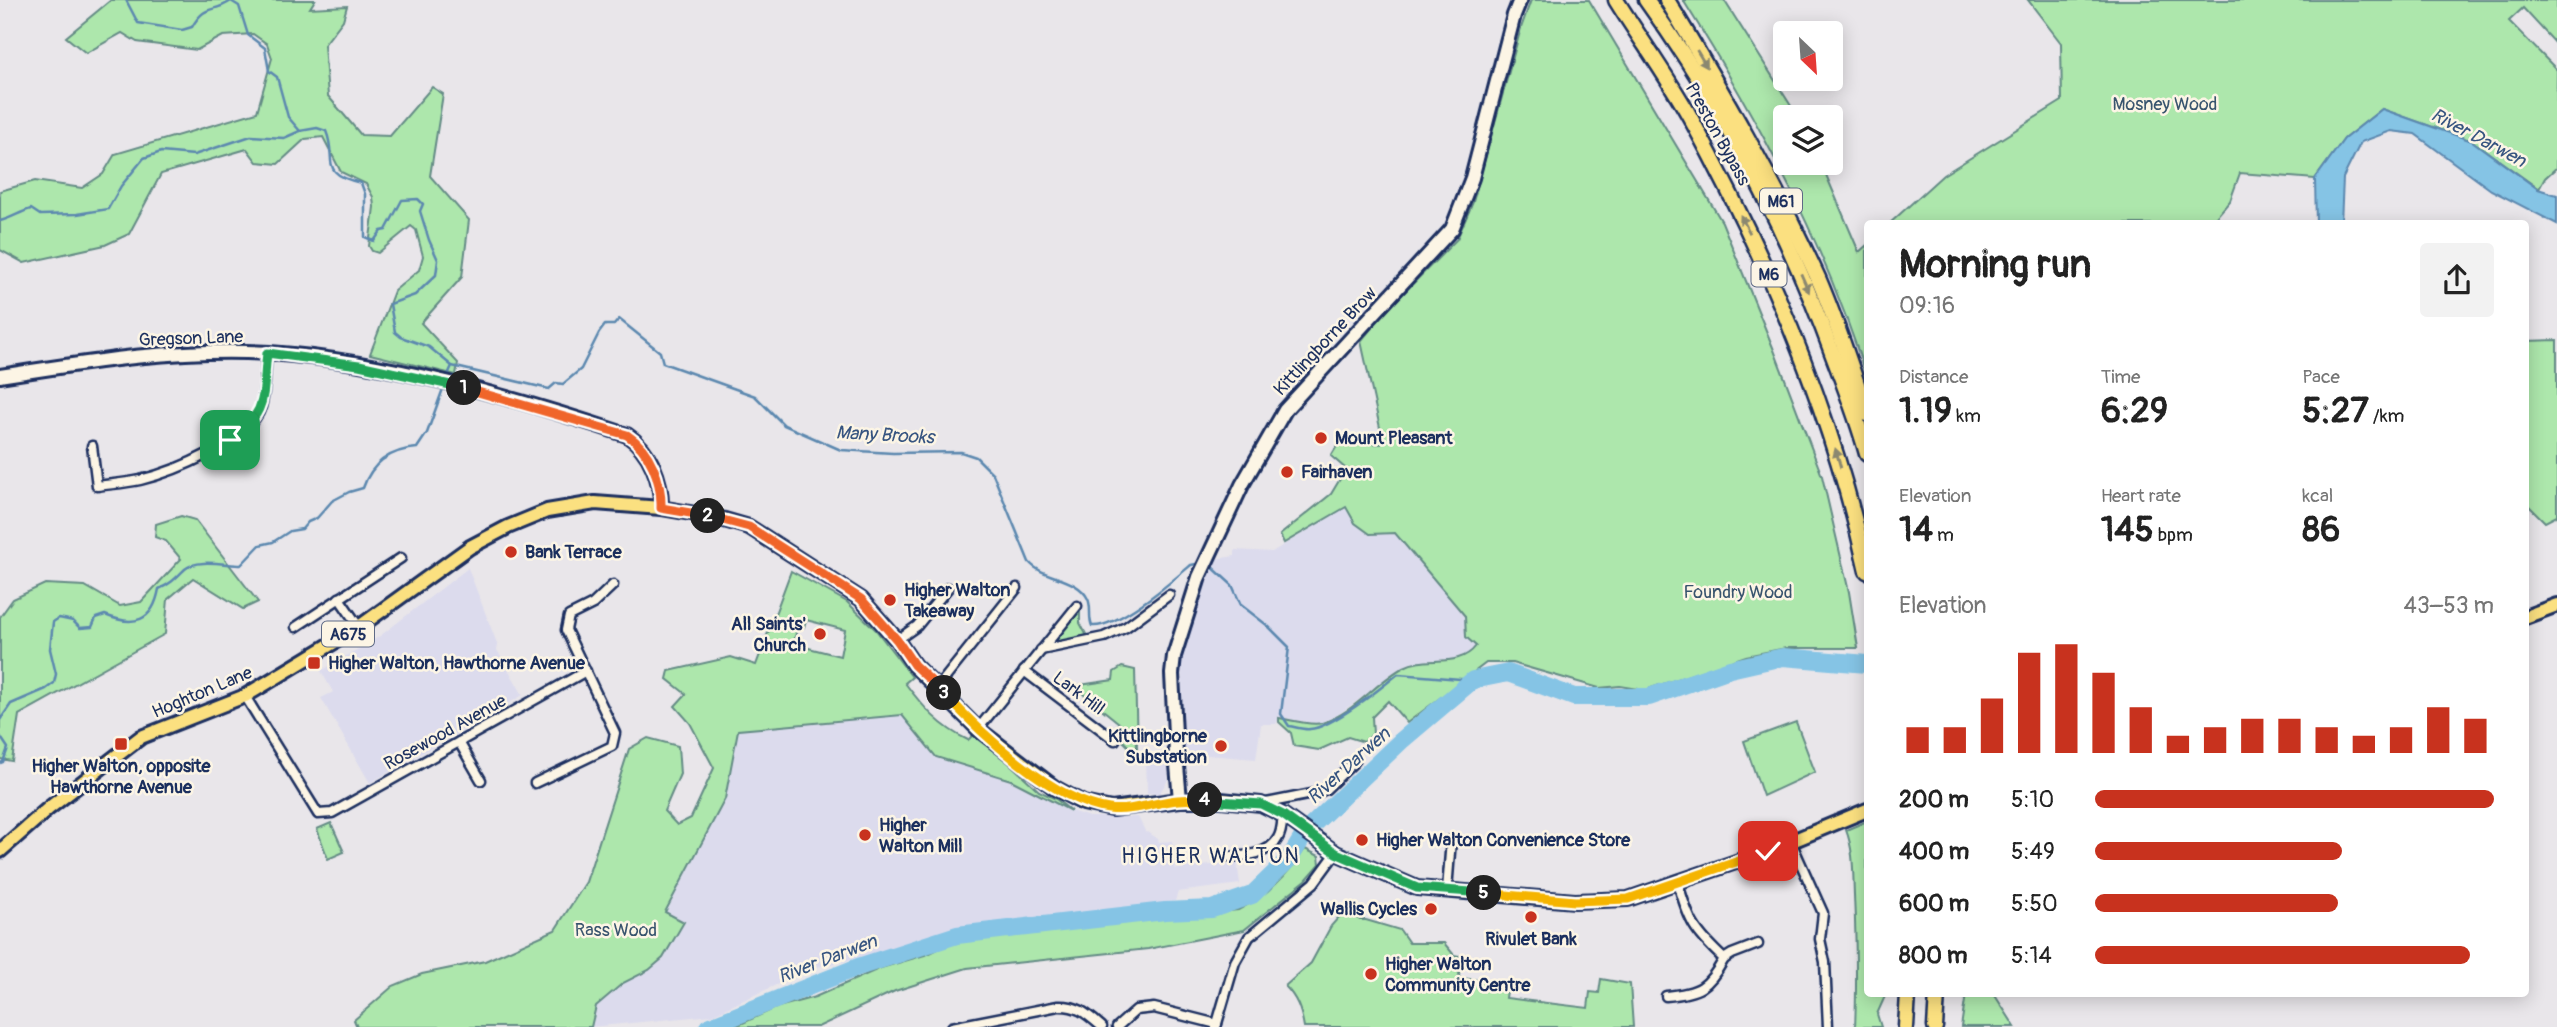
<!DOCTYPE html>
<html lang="en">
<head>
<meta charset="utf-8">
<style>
  :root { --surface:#fff; --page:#f2f2f2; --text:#222; --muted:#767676; --accent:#c8321e }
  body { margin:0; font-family:Pangolin,sans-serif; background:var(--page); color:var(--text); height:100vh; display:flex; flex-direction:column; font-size:26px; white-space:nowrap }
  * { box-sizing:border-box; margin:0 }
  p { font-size:23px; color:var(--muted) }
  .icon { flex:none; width:38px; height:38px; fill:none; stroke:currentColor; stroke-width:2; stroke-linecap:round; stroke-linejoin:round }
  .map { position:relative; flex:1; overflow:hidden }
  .drawer { position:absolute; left:1864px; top:220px; width:665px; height:777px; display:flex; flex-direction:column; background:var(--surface); border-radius:7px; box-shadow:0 4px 18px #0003 }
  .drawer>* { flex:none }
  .needle { width:46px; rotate:155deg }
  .buttons { position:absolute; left:1773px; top:21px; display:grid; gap:14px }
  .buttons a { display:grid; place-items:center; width:70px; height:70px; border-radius:7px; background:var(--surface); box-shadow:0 4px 18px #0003; font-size:35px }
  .pin { position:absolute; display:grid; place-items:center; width:60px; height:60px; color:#fff; margin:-30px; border-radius:14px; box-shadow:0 4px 10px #0006 }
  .km { position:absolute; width:35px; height:35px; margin:-18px; border-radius:50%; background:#222; color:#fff; font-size:19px; line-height:35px; text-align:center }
  .round { display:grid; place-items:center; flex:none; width:74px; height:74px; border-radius:7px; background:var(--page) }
  .overview { display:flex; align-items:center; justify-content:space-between; height:119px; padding:0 35px }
  h1 { font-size:38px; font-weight:700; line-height:52px }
  .stats { display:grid; grid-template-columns:repeat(3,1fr); gap:10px; height:119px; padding:7px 35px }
  .stats div { display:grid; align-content:center }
  .stats b { font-size:35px; font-weight:700 }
  .stats small { font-size:19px; font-weight:400 }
  .stats p { font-size:19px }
  .chart { height:196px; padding:14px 35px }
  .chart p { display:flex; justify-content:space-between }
  .chart svg { width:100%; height:126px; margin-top:7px; stroke:var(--accent); stroke-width:6 }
  ul { padding:0 35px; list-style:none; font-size:23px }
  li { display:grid; grid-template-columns:112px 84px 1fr; align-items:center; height:52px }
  li i { height:18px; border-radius:9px; background:var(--accent) }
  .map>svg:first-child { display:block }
</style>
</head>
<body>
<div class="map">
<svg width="2557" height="1027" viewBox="0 0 2557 1027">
  <rect width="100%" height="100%" fill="#e9e6ea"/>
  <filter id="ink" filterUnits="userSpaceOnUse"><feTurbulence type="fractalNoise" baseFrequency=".0143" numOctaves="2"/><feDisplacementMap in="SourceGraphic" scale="14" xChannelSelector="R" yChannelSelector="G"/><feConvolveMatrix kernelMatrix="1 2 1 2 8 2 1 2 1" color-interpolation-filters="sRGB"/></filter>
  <g filter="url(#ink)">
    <!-- built -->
    <g fill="#dcdbed">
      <path d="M1346,507L1355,523L1395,533L1466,616V637L1476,646L1470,653L1453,659L1406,666L1336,716L1320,724L1279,718L1276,724H1261L1256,759L1184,753L1181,657L1204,584L1215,559L1235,556V550L1272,552Z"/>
      <path d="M468,568L498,646L497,650L523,695L370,783L321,698L333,692L321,671L380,636Z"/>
      <path d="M902,715L936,757L1011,780L1071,811L1089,817H1138L1146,833L1148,832L1158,839L1159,842L1172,841L1175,869L1237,862L1240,884L1178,892L1175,901L961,929L876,954L812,968L712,1015L591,1027L596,1006L623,983L649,970L684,923L665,913L725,799L737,730Z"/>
      <path d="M1169,754L1168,780L1159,794L1147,793L1146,755Z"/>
    </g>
    <!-- green -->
    <g fill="#ade7ac" stroke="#648b85" stroke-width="2" fill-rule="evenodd">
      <path d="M111,0H315L310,8L347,6L343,20L324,45L328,96L361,135L390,136L432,87L443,94L430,176L469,220L462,277L421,323L458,363L456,375L370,354L394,291L419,270L423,256L416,230L411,226L378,253L372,251L369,246L374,207L373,197L366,184L341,172L323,137L305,139L278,164L257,162L247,149L161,174L129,234L105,245L24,263L0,250V191L35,181L82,188L103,174L115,154L257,112L272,58L267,44L253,34L223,36L197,50L137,42L122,33L86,53L66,37Z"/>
      <path d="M1531,0H1589L1722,222L1774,350L1822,476L1849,592L1858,648H1786L1746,656L1645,690L1620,686L1599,688L1512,663H1486L1407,723L1388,701L1372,717L1373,734L1364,742L1348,737L1319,750L1294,746L1291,733L1279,722V718C1291,720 1311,726 1322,723C1354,713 1376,682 1404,667C1426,655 1459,669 1476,646L1466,637L1465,616L1395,533L1370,534L1355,523L1346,507L1284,543L1280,535L1331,494L1346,469L1331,456L1340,441L1381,444L1382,437L1361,341L1385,312L1457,239L1473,202L1521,28Z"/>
      <path d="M1683,0H1724L1798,117H1785V163H1821L1859,252L1867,245V379C1826,245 1758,119 1683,0Z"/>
      <path d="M2028,0H2557V45L2523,8L2509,21L2557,70L2556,168L2545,178L2539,189L2472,141L2382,109L2344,139L2315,179L2240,173L2230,201L2210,224H1889L1943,175L2062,101L2061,43Z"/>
      <path d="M2557,340V516L2545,522L2525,502V341Z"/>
      <path d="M181,516L195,520L258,602L243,609L193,578L168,599L165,634L19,715L12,761L0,759V617L13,599L45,584L85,586L120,606L141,602L181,559L166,541L155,537L156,524Z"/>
      <path d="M791,571L847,602L876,630L912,677L905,683C923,707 940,727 968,740L976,732L1039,791L1056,799L1071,811L1011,780L936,757L902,715L738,730L725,799L665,912L684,922L663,958L649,970L623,983L596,1006L591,1027H357L354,1020L393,986L422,974L485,961L555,930L586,882L629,749L648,738L678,746L680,774L664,811L677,825L691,818L714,768L690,723L675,706L686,694L667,679L669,671L731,657L756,665ZM806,620L845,630L840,656L793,644L798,626L804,627Z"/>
      <path d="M1077,610L1080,611V623L1087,636L1051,643Z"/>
      <path d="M1122,667L1135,670L1137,748L1131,749L1114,732L1119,723L1077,689L1080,685L1113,680L1114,672Z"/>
      <path d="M1796,722L1815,772L1763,796L1744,741Z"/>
      <path d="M1867,821V994H1886L1877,1014L1881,1027H1855C1857,983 1856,939 1854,895C1853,873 1854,851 1846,830Z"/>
      <path d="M331,823L344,852L328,859L317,829Z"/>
      <path d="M1305,849L1319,856L1320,864L1306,880L1244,930L1148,949L967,968L895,991L818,1027H734L778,1007L815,997L881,968L928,954L956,940L1238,910C1267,896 1287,876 1305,849Z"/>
      <path d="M1345,910L1360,920H1366L1400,930L1409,943H1444L1454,955L1460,956L1459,978L1508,983L1506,998L1588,1008L1590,992L1599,993L1601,979L1630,984L1633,1027H1304C1301,1010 1297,998 1285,986L1311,963L1331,926Z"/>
      <path d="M1966,994H1994L2015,1027H1961Z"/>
    </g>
    <!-- water -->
    <path fill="#85c4e5" stroke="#5b88af" stroke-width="2" d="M2382,109L2472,141L2538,189L2557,195V224L2491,190L2415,134L2391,131L2361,142L2343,178L2341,224H2316L2315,179L2344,139Z"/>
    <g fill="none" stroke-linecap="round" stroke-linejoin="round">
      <!-- stream -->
      <g stroke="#5b88af" stroke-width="2.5">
        <path d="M126,0L138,23L182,30L192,27C206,3 212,14 231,1L239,6L248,35L265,48L269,71L277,77L288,117L300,131"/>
        <path d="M0,221C12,218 20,212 31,209L40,215L77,214L108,209L121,186L144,158L161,152L194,155L251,136L284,138L300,131L317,128L326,131C338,160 317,173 361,183L365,194V237L374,241L381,231L386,230L402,200L418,199L423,204L420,211L429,240L438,260L436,275L415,295L390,304L395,332L401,337L429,347L452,366L549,389L556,383L563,384L581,369L599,333L605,325H614L619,319L660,352L663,363L755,396L784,425L841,450L893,453L961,452L976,457L993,474L1029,562C1043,579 1078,577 1088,599C1092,608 1088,617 1092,626C1118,628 1171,582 1191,565L1201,563"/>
        <path d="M446,379L452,366"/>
        <path d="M1210,565L1232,585L1241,605L1268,626L1289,647L1281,714L1289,726C1296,727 1304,730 1310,729C1331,728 1381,688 1398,674L1473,680"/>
        <path d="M0,720L11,704L46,689L54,683L56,674L50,649L53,622L59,618L73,621L80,628L92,627L96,618L105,615C134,627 153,622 159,589C171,584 176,578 185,569C197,558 226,565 241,565L260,545L273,542L290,531L302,529L308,522L317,518L332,501L349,492L363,488C372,462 390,450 417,448L427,433L444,386"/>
        <path d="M0,736L8,748L3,762L0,763"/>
      </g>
      <!-- river -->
      <path stroke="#85c4e5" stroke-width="18" d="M708,1027L858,967L957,935L1165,911L1212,909L1252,895L1290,858L1307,830L1401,741L1473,680L1508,673L1574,697H1649L1730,669L1783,657L1867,664"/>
      <defs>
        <g id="street">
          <path d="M92,446L97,486C111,484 126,483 140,480C173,472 250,441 261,407C266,390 265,370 267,353"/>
          <path d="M339,598L359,627"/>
          <path d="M296,627L401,558"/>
          <path d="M897,640L917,626L948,588"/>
          <path d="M1041,650L1104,637L1126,627L1169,595"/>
          <path d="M1024,671L1115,740"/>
          <path d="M938,687L1017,588"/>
          <path d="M245,696L318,814L332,813L586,671"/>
          <path d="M978,729L1077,606"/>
          <path d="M459,742L481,780"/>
          <path d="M535,783L612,746L615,733L566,630L569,616L593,604L613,585"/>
          <path d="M1261,804L1317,793L1326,789L1355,761"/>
          <path d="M1791,842L1823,913L1820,939L1825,962L1828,1027"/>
          <path d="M1230,857C1246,856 1270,854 1278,838C1282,832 1282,822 1283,815"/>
          <path d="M1447,890L1451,840"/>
          <path d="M1724,959L1732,954L1758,944"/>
          <path d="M1666,996C1699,993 1708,988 1724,959C1694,931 1689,922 1678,883"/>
          <path d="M952,1027L1058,1006C1078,1005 1087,1014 1102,1027"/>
          <path d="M1117,1027L1136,1010L1154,1008L1217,1024"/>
          <path d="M1216,1027L1235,962L1249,937L1314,883L1336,853"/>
        </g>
        <g id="secondary">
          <path d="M0,376C89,362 180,347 270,353C387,361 516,398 627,435C650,450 662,481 661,508"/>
          <path d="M1180,800L1176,754L1172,674L1174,656L1199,577L1242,485L1285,410L1452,229L1472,178L1514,15L1520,0"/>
        </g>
        <g id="primary">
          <path d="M2525,617L2557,605"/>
          <path d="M0,851L49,808L141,737L245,696L359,627L470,547L508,527L547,511L595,503L661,508L714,517L749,527L861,599L897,640L914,665L978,729L1055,788L1083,803L1112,809L1180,800H1221L1261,804L1283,815L1336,853L1417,888L1575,901L1628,899L1768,851L1867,810"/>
        </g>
        <g id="highway">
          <path d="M1616,0C1640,39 1668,77 1690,117C1768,260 1832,411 1867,571"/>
          <path d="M1646,0C1727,112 1787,229 1834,358C1846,390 1858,421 1867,454"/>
          <path d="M1667,0C1722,91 1774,181 1818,278C1837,322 1852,369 1867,414"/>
          <path d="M1906,1027L1908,994"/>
          <path d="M1935,1027L1937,994"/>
        </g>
      </defs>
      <!-- street casing -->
      <use href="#street" stroke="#1b2f5e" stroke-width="13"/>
      <!-- secondary casing -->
      <use href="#secondary" stroke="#1b2f5e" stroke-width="18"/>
      <!-- primary casing -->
      <use href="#primary" stroke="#1b2f5e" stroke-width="18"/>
      <!-- highway casing -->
      <use href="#highway" stroke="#1b2f5e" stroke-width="19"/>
      <!-- street -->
      <use href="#street" stroke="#fcf5e5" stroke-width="8"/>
      <!-- secondary -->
      <use href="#secondary" stroke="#fcf5e5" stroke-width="12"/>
      <!-- primary -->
      <use href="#primary" stroke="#fbe080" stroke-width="12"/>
      <!-- highway -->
      <use href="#highway" stroke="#fbe080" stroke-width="14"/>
    </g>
    <!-- one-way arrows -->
    <defs><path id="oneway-solid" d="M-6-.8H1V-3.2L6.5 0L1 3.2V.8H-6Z" transform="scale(1.75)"/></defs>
    <g fill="#8b886f">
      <use href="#oneway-solid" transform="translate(1702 59) rotate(59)"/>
      <use href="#oneway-solid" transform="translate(1745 224) rotate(-118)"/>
      <use href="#oneway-solid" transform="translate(1805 283) rotate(66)"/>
      <use href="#oneway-solid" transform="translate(1838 458) rotate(-106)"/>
    </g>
  </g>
  <g fill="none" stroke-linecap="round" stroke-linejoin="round" filter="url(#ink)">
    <defs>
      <path id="split-1" d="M230,440C269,412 262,397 267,353L359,365L464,388"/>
      <path id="split-2" d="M464,388L627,435C650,450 662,481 661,508L708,516"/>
      <path id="split-3" d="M708,516L749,527L861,599L897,640L914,665L944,693"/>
      <path id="split-4" d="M944,693C981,734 1053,801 1109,809C1131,812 1156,802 1178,800C1187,799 1196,800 1205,800"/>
      <path id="split-5" d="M1205,800L1261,804L1283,815L1336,853L1417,888L1484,893"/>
      <path id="split-6" d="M1484,893L1575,901L1628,899L1768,851"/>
    </defs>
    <!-- split-1 casing -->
    <use href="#split-1" stroke="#fff" stroke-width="14"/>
    <!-- split-2 casing -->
    <use href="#split-2" stroke="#fff" stroke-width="14"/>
    <!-- split-3 casing -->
    <use href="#split-3" stroke="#fff" stroke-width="14"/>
    <!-- split-4 casing -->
    <use href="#split-4" stroke="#fff" stroke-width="14"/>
    <!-- split-5 casing -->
    <use href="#split-5" stroke="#fff" stroke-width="14"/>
    <!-- split-6 casing -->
    <use href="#split-6" stroke="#fff" stroke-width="14"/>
    <!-- split-1 -->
    <use href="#split-1" stroke="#22a559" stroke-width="9"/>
    <!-- split-2 -->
    <use href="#split-2" stroke="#f0652b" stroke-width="9"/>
    <!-- split-3 -->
    <use href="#split-3" stroke="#f0652b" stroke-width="9"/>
    <!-- split-4 -->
    <use href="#split-4" stroke="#f5b400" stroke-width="9"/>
    <!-- split-5 -->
    <use href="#split-5" stroke="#22a559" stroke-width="9"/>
    <!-- split-6 -->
    <use href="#split-6" stroke="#f5b400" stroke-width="9"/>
  </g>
  <!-- markers -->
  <g fill="#c8321e" stroke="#fcf5e5" stroke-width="2.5">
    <circle cx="1321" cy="438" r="7"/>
    <circle cx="1287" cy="472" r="7"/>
    <circle cx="511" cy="552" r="7"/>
    <circle cx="890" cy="600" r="7"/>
    <circle cx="820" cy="634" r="7"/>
    <rect x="307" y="656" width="14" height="14" rx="3.5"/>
    <rect x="114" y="737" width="14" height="14" rx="3.5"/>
    <circle cx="1221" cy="746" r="7"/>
    <circle cx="865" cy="835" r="7"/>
    <circle cx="1362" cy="840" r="7"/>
    <circle cx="1431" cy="909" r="7"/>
    <circle cx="1531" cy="917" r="7"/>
    <circle cx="1371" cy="974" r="7"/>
  </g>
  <g text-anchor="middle" stroke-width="5" stroke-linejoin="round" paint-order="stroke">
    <!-- shield labels -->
    <g fill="#fcf5e5" stroke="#5e6a86" stroke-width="2">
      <rect x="1760" y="188.5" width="42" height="25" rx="5"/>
      <rect x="1751.5" y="261.5" width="35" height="25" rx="5"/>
      <rect x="322" y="621.5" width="52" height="25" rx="5"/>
    </g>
    <g font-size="16" font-weight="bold" fill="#1b2f5e">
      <text x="1781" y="207">M61</text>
      <text x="1769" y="280">M6</text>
      <text x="348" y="640">A675</text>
    </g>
    <!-- park labels -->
    <g font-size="18" fill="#38546e" stroke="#fcf5e5">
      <text x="2165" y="110">Mosney Wood</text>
      <text x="1738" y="598">Foundry Wood</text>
      <text x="616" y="936">Rass Wood</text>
    </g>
    <!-- street labels -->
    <g font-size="18" fill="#1b2f5e" stroke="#fcf5e5">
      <text transform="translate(1718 134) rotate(61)" y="6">Preston Bypass</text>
      <text transform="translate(191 338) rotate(-2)" y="6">Gregson Lane</text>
      <text transform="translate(1325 341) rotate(-47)" y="6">Kittlingborne Brow</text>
      <text transform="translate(202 692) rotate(-23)" y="6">Hoghton Lane</text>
      <text transform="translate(1079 693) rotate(37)" y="6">Lark Hill</text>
      <text transform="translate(445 732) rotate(-29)" y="6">Rosewood Avenue</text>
    </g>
    <!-- poi labels -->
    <g font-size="18" font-weight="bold" fill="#1b2f5e" stroke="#fcf5e5" text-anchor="start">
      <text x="1335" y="444">Mount Pleasant</text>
      <text x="1301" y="478">Fairhaven</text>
      <text x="525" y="558">Bank Terrace</text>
      <text x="904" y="596">Higher Walton<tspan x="904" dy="21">Takeaway</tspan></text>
      <text x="806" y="630" text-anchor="end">All Saints'<tspan x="806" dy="21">Church</tspan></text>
      <text x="328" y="669">Higher Walton, Hawthorne Avenue</text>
      <text x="1207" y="742" text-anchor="end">Kittlingborne<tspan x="1207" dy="21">Substation</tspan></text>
      <text x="121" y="772" text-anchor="middle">Higher Walton, opposite<tspan x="121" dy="21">Hawthorne Avenue</tspan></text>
      <text x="879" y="831">Higher<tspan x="879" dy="21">Walton Mill</tspan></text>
      <text x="1376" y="846">Higher Walton Convenience Store</text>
      <text x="1417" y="915" text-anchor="end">Wallis Cycles</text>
      <text x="1531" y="945" text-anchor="middle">Rivulet Bank</text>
      <text x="1385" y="970">Higher Walton<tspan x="1385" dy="21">Community Centre</tspan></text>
    </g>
    <!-- water labels -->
    <g font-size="19" font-style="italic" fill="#365480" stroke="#fcf5e5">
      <text transform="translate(2479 137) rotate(28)" y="7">River Darwen</text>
      <text transform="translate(885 434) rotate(3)" y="7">Many Brooks</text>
      <text transform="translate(1348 765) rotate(-42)" y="7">River Darwen</text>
      <text transform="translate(827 958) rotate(-21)" y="7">River Darwen</text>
    </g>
    <!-- quarter labels -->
    <g font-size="21" letter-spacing="2" fill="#1b2f5e" stroke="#fcf5e5">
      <text x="1211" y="863">HIGHER WALTON</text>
    </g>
  </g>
</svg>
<div class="buttons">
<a><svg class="needle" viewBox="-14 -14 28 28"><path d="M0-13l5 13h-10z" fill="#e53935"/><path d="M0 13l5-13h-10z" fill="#767676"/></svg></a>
<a><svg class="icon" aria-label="layers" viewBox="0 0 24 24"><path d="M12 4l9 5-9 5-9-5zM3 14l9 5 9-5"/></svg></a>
</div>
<div class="pin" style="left:230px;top:440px;background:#1e9e55"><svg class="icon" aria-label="arrive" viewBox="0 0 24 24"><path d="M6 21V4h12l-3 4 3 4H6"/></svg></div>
<div class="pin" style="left:1768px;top:851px;background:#d93025"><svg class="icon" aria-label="check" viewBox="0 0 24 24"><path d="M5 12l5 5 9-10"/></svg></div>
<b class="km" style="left:464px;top:388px">1</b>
<b class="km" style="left:708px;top:516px">2</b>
<b class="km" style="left:944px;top:693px">3</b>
<b class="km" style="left:1205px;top:800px">4</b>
<b class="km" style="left:1484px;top:893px">5</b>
<section class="drawer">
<div class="overview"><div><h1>Morning run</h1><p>09:16</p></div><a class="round"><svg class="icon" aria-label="share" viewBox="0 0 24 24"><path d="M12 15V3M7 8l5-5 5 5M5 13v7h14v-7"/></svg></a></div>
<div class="stats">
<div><p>Distance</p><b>1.19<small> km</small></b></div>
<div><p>Time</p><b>6:29</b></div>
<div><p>Pace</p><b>5:27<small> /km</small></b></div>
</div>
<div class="stats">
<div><p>Elevation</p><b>14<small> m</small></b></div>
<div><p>Heart rate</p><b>145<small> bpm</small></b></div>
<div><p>kcal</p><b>86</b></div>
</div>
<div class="chart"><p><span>Elevation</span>43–53 m</p>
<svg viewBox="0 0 160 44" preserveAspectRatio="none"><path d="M5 44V35M15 44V35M25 44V25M35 44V9M45 44V6M55 44V16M65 44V28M75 44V38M85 44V35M95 44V32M105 44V32M115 44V35M125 44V38M135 44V35M145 44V28M155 44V32"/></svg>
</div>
<ul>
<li><b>200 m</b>5:10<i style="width:100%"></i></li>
<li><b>400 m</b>5:49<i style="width:62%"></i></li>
<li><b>600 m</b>5:50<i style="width:61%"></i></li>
<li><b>800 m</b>5:14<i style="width:94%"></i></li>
</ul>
</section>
</div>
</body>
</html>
